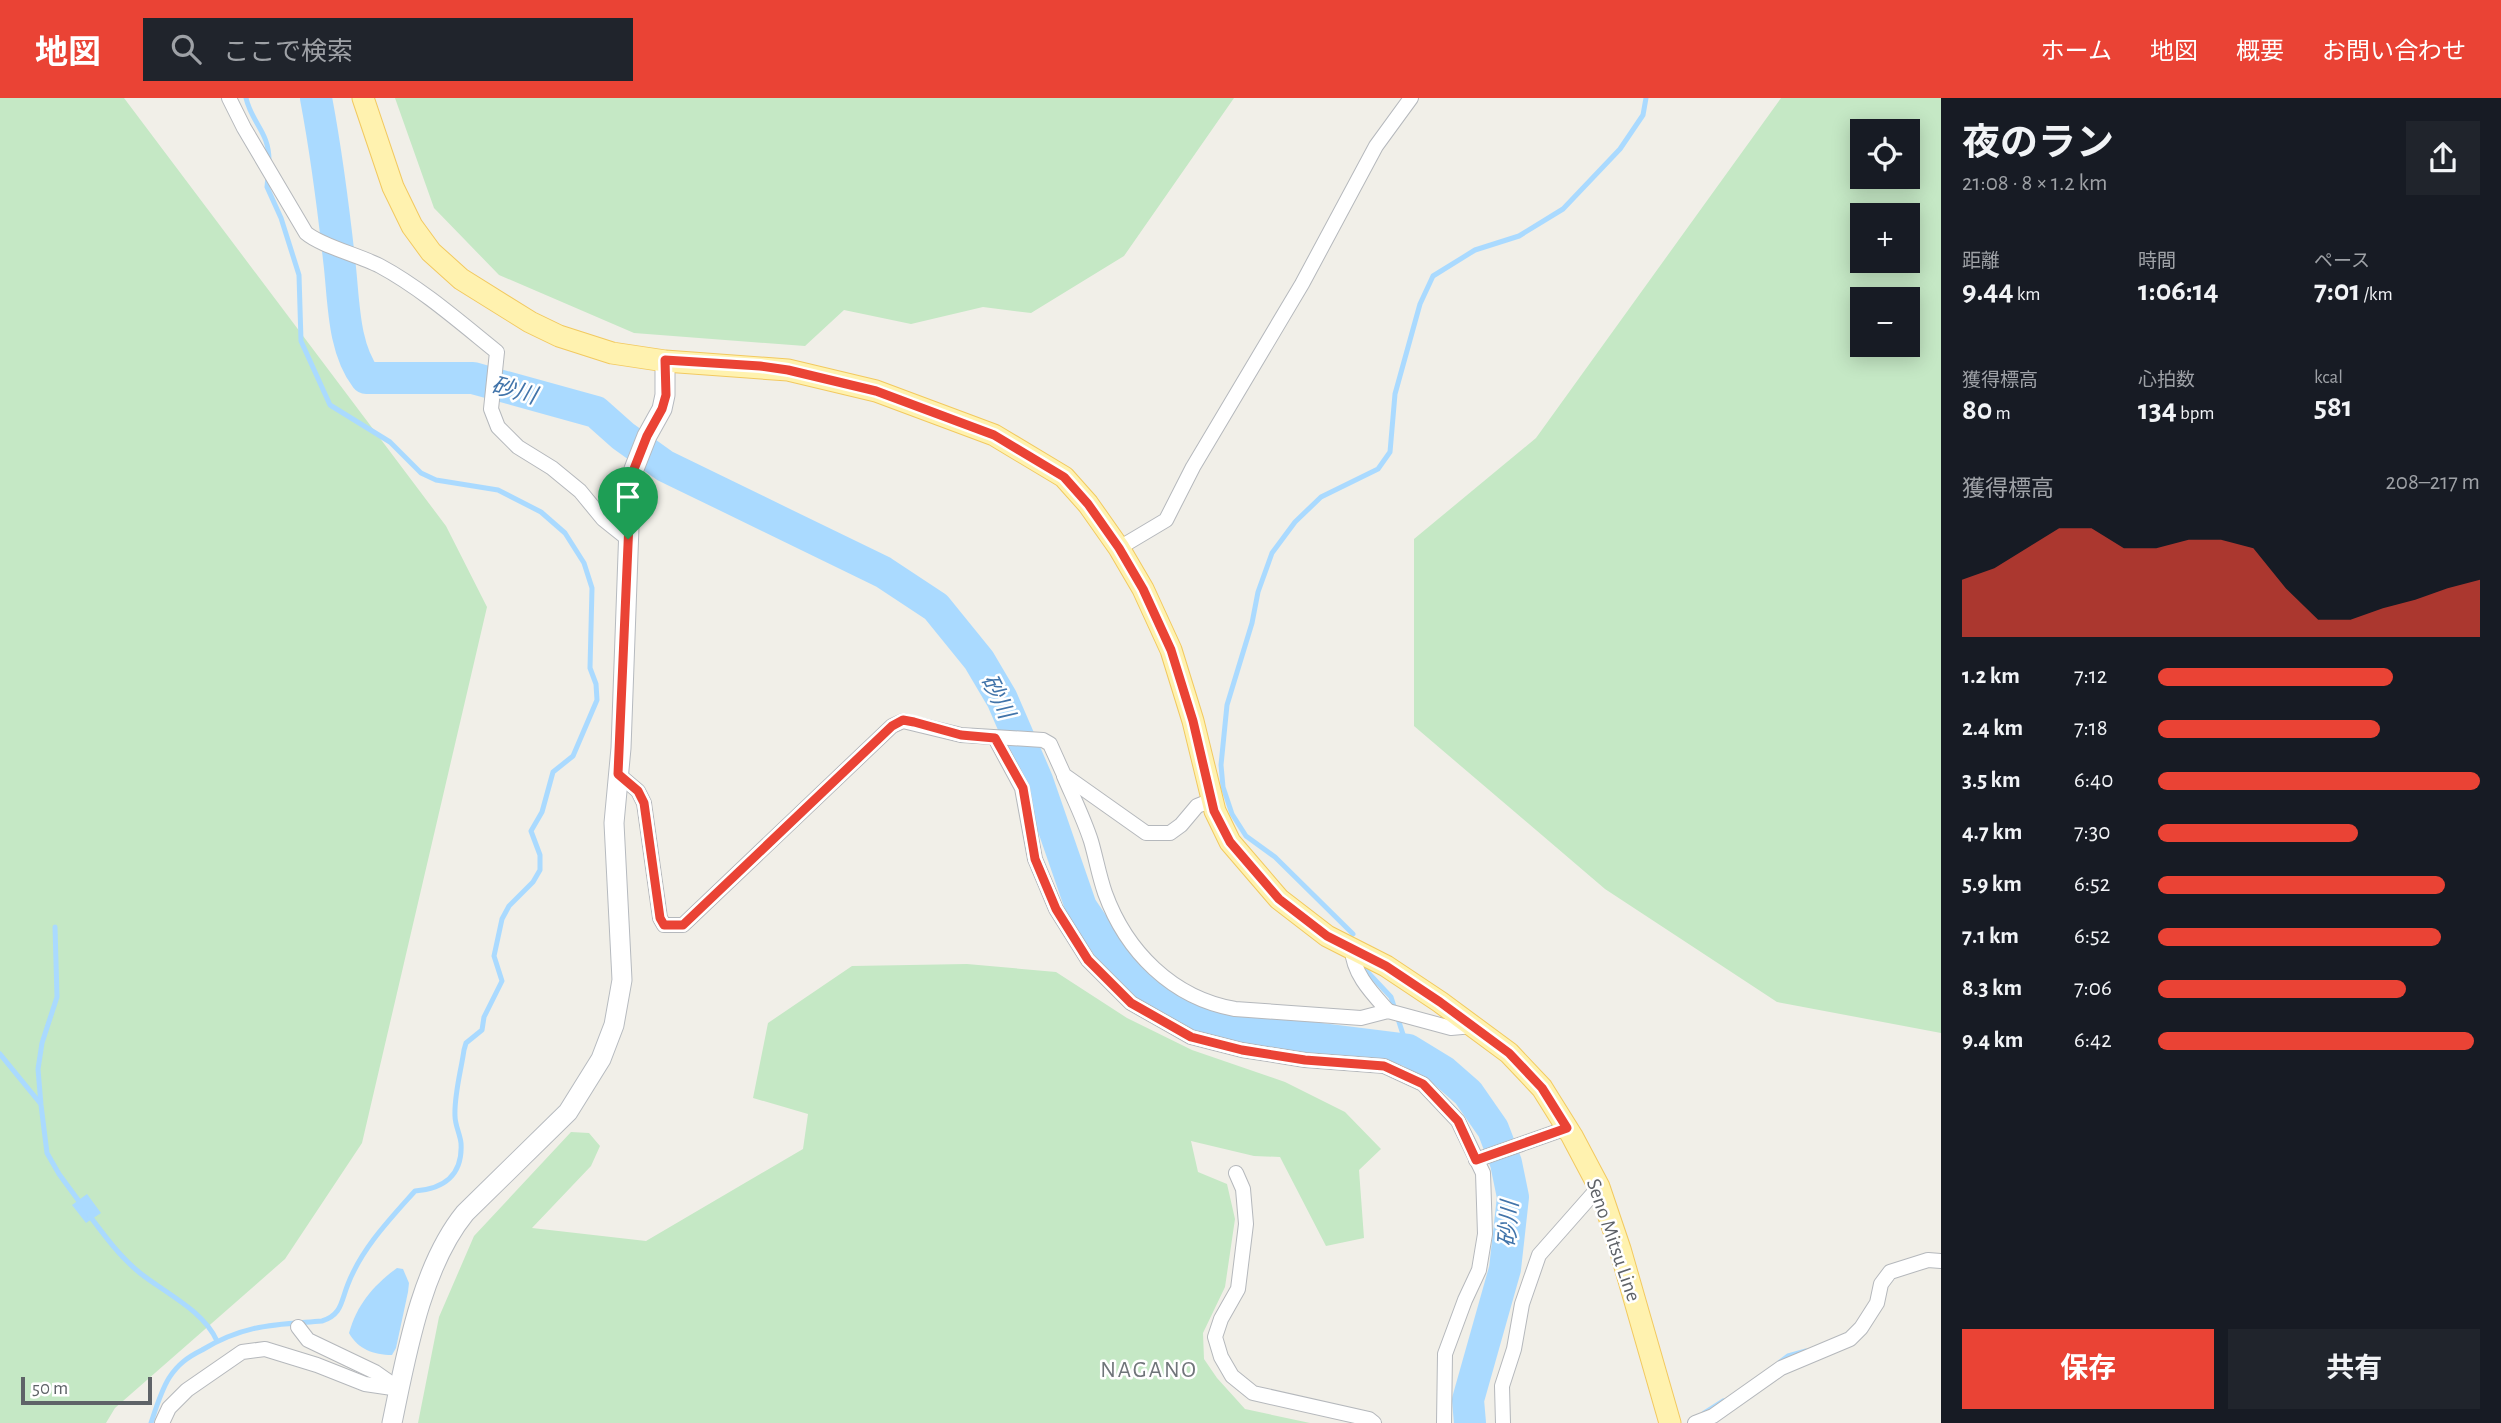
<!DOCTYPE html>
<html lang="ja">
<head>
<meta charset="utf-8">
<style>
  :root { --surface:#171b24; --page:#20242c; --text:#f1f3f6; --muted:#9ea1a6; --accent:#ea4335 }
  body { margin:0; font-family:"Alegreya Sans","Noto Sans JP",sans-serif; background:var(--page); color:var(--text); height:100vh; display:flex; flex-direction:column; font-size:26px; white-space:nowrap }
  * { box-sizing:border-box; margin:0 }
  p { font-size:23px; color:var(--muted) }
  .icon { flex:none; width:38px; height:38px; fill:none; stroke:currentColor; stroke-width:2; stroke-linecap:round; stroke-linejoin:round }
  .map { position:relative; flex:1; overflow:hidden }
  .panel { display:flex; flex-direction:column; background:var(--surface); width:560px }
  .panel>* { flex:none }
  .fabs { position:absolute; left:1850px; top:21px; display:grid; gap:14px }
  .fabs a { display:grid; place-items:center; width:70px; height:70px; border-radius:0px; background:var(--surface); box-shadow:0 4px 18px #0003; font-size:35px }
  .scale { position:absolute; left:21px; bottom:18px; width:131px; box-sizing:border-box; padding-left:7px; border:4px solid #5f6368; border-top:0; font-size:19px; line-height:24px; white-space:nowrap; color:#5f6368; -webkit-text-stroke:5px #fff; paint-order:stroke }
  .pin { position:absolute; display:grid; place-items:center; width:60px; height:60px; color:#fff; margin:-72px -30px; border-radius:50% 50% 50% 0; rotate:-45deg; box-shadow:0 0 7px #0007 }
  .pin .icon { rotate:45deg }
  .round { display:grid; place-items:center; flex:none; width:74px; height:74px; border-radius:0px; background:var(--page) }
  .summary { display:flex; align-items:center; justify-content:space-between; height:119px; padding:0 21px }
  h1 { font-size:38px; font-weight:700; line-height:52px }
  .metrics { display:grid; grid-template-columns:repeat(3,1fr); gap:10px; height:119px; padding:7px 21px }
  .metrics div { display:grid; align-content:center }
  .metrics b { font-size:30px; font-weight:700 }
  .metrics small { font-size:19px; font-weight:400 }
  .metrics p { font-size:19px }
  .chart { height:196px; padding:14px 21px }
  .chart p { display:flex; justify-content:space-between }
  .chart svg { width:100%; height:126px; margin-top:7px; fill:var(--accent); opacity:.7 }
  .button { display:flex; gap:14px; margin-top:auto; padding:14px 21px }
  .button a { flex:1; height:80px; border-radius:0px; background:var(--accent); color:#fff; font-size:28px; font-weight:700; line-height:80px; text-align:center }
  .button a+a { background:var(--page); color:var(--text) }
  ul { padding:0 21px; list-style:none; font-size:23px }
  li { display:grid; grid-template-columns:112px 84px 1fr; align-items:center; height:52px }
  li i { height:18px; border-radius:9px; background:var(--accent) }
  header { display:flex; align-items:center; gap:42px; box-sizing:border-box; height:98px; padding:0 35px; background:var(--accent); color:#fff }
  header strong { font-size:33px }
  nav { display:flex; gap:38px; margin-inline-start:auto; font-size:24px }
  .search { width:490px; height:63px; background:var(--page); display:flex; align-items:center; gap:18px; box-sizing:border-box; padding:0 24px; border-radius:0px; color:var(--muted); font-size:26px }
  main { display:flex; flex:1; min-height:0 }
  .map>svg:first-child { display:block }
</style>
</head>
<body>
<header>
<strong>地図</strong>
<div class="search"><svg class="icon" aria-label="search" viewBox="0 0 24 24"><circle cx="10" cy="10" r="6"/><path d="M15 15l6 6"/></svg>ここで検索</div>
<nav><a>ホーム</a><a>地図</a><a>概要</a><a>お問い合わせ</a></nav>
</header>
<main>
<div class="map">
<svg width="1941" height="1325" viewBox="0 0 1941 1325">
  <rect width="100%" height="100%" fill="#f1efe8"/>
  <!-- green -->
  <g fill="#c5e8c5" fill-rule="evenodd">
    <path d="M0,0H124L446,428L487,509L362,1045L285,1161L115,1310L106,1325H0Z"/>
    <path d="M395,0H1234L1124,158L1031,215L983,209L911,226L844,212L805,248L634,235L499,177L434,110Z"/>
    <path d="M1781,0H1941V935L1777,904L1605,791L1414,628V441L1536,340ZM1908,33V79H1862V33ZM1908,117V163H1862V117ZM1908,201V247H1862V201Z"/>
    <path d="M967,866L1056,874L1127,920L1192,952L1285,984L1345,1014L1381,1051L1359,1072L1364,1140L1326,1148L1280,1059L1254,1058L1191,1043L1198,1074L1227,1086L1235,1121L1225,1189L1203,1235L1204,1261L1217,1280L1245,1311L1310,1325H418L439,1219L474,1138L571,1034L589,1035L600,1048L591,1068L532,1130L646,1143L803,1051L808,1016L753,1000L768,925L852,868Z"/>
  </g>
  <!-- water -->
  <g fill="#aadaff">
    <path d="M87,1096L101,1115L86,1125L72,1107Z"/>
    <path d="M397,1170L403,1171L409,1185L408,1194L396,1250L392,1257C373,1257 358,1251 349,1235C357,1206 374,1187 397,1170Z"/>
  </g>
  <g fill="none" stroke-linecap="round" stroke-linejoin="round">
    <!-- stream -->
    <g stroke="#aadaff" stroke-width="5">
      <path d="M246,0C252,26 270,34 269,65"/>
      <path d="M55,829L57,899L42,945L38,971L41,1007L47,1055L59,1076L81,1106"/>
      <path d="M1353,836L1275,759L1246,738L1232,716L1223,689L1221,667L1227,607L1252,525L1258,494L1272,455L1295,424L1321,399L1378,371L1390,354L1395,296L1420,206L1433,178L1475,152L1519,138L1563,111L1620,51L1643,17L1646,0"/>
      <path d="M1361,867L1391,899L1408,952"/>
      <path d="M0,956L40,1005"/>
      <path d="M89,1117C104,1137 120,1159 140,1175C165,1195 203,1212 217,1243"/>
      <path d="M1780,1264L1788,1258L1806,1253"/>
      <path d="M1704,1315L1723,1303"/>
      <path d="M151,1325C156,1310 161,1293 169,1280C178,1266 188,1259 202,1252C245,1226 274,1227 322,1223C342,1217 341,1203 348,1186C362,1150 390,1121 415,1093C444,1091 463,1077 461,1045C460,1036 455,1027 455,1018C454,997 461,973 464,952L466,945L482,932L484,919L502,883L494,858L502,821L509,808L533,784L540,772V757L531,733L542,714L553,674L573,658L597,602L596,586L590,570L592,490L584,465L565,435L541,414L498,392L436,382L421,375L390,344L330,307L301,243L299,177L281,120L267,89L268,78"/>
    </g>
    <!-- river -->
    <path stroke="#aadaff" stroke-width="32" d="M316,0C326,53 333,107 339,161C344,200 342,248 366,280H473L596,314L623,338L665,368L883,474L936,509L979,562L1002,601L1037,682L1081,809L1119,865L1159,898L1209,923L1280,936L1408,952L1444,974L1468,995L1493,1031L1506,1065L1513,1099L1505,1171L1468,1302L1470,1325"/>
    <defs>
      <g id="minor">
        <path d="M229,0L244,30L306,135C321,148 359,157 380,168C421,190 461,225 497,254L491,311L498,329L518,349L552,370L580,393L603,421L628,441"/>
        <path d="M1119,450L1166,422L1193,369L1302,186L1376,48L1411,0"/>
        <path d="M995,640L1022,690L1035,761L1056,811L1088,862L1131,905L1191,939L1242,952L1305,962L1384,968L1423,986L1458,1023L1483,1075L1485,1136L1479,1172L1465,1202L1445,1256L1444,1325"/>
        <path d="M618,676L638,693L644,705L660,820L664,827H683L892,628L903,623L961,637L1043,642L1050,646L1064,677L1146,735H1170L1181,727L1197,708L1212,702"/>
        <path d="M1064,678C1073,699 1084,721 1091,743C1096,760 1099,778 1105,795C1126,853 1172,900 1235,911L1361,920L1388,913L1451,930L1473,928"/>
        <path d="M1352,851C1353,876 1372,895 1388,913"/>
        <path d="M1476,1062L1567,1030"/>
        <path d="M1236,1075L1243,1091L1246,1126L1238,1191L1221,1221L1215,1239L1221,1259L1232,1278L1253,1295L1369,1321L1374,1325"/>
        <path d="M298,1229L308,1242L375,1274L395,1288"/>
        <path d="M162,1325L169,1310L187,1292L242,1254L265,1251L317,1267L365,1286L399,1291"/>
        <path d="M1503,1325L1502,1288L1514,1251L1522,1206L1539,1157L1599,1089"/>
        <path d="M1695,1325L1713,1318L1781,1270L1850,1241L1861,1230L1877,1205L1881,1186L1890,1174L1928,1162L1941,1163"/>
      </g>
      <path id="secondary" d="M392,1325C406,1258 421,1169 465,1115L568,1014L601,961L614,927L622,882L614,725L621,650L630,401L634,371L647,338L662,311L665,297V263"/>
      <path id="primary" d="M363,0L393,89L412,128L431,154L461,181L530,224L559,238L612,255L665,263L788,272L876,293L994,337L1064,379L1088,406L1119,450L1143,491L1171,552L1193,623L1215,713L1230,744L1279,801L1327,838L1386,868L1440,904L1509,955L1542,990L1572,1038L1599,1089L1620,1151L1670,1325"/>
    </defs>
    <!-- minor casing -->
    <use href="#minor" stroke="#b5b8bc" stroke-width="16"/>
    <!-- secondary casing -->
    <use href="#secondary" stroke="#b6babf" stroke-width="21"/>
    <!-- primary casing -->
    <use href="#primary" stroke="#f2c960" stroke-width="23"/>
    <!-- minor -->
    <use href="#minor" stroke="#fff" stroke-width="14"/>
    <!-- secondary -->
    <use href="#secondary" stroke="#fff" stroke-width="19"/>
    <!-- primary -->
    <use href="#primary" stroke="#fff2af" stroke-width="21"/>
  </g>
  <g fill="none" stroke-linecap="round" stroke-linejoin="round">
    <defs>
      <path id="route" d="M665,262L760,268L788,272L876,293L994,337L1064,379L1088,406L1119,450L1143,491L1171,552L1193,623L1214,713L1230,744L1279,801L1327,838L1386,868L1440,904L1509,955L1542,990L1567,1030L1476,1062L1458,1023L1423,986L1384,968L1305,962L1242,952L1191,939L1131,905L1088,862L1056,811L1035,761L1023,690L995,640L961,637L914,624L903,622L892,628L683,827H664L660,820L644,705L638,693L618,676L630,401L634,371L647,338L662,311L666,297Z"/>
    </defs>
    <!-- route casing -->
    <use href="#route" stroke="#fff" stroke-width="14"/>
    <!-- route -->
    <use href="#route" stroke="#ea4335" stroke-width="9"/>
  </g>
  <g text-anchor="middle" stroke-width="5" stroke-linejoin="round" paint-order="stroke">
    <!-- street labels -->
    <g font-size="21" fill="#5f6368" stroke="#fff">
      <text transform="translate(1614 1142) rotate(71)" y="7">Seno Mitsu Line</text>
    </g>
    <!-- water labels -->
    <g font-size="23" font-style="italic" fill="#4174aa" stroke="#fff">
      <text transform="translate(514 292) rotate(15)" y="8">砂川</text>
      <text transform="translate(998 598) rotate(63)" y="8">砂川</text>
      <text transform="translate(1508 1126) rotate(-86)" y="8">砂川</text>
    </g>
    <!-- neighbourhood labels -->
    <g font-size="23" letter-spacing="2" fill="#70757a" stroke="#fff">
      <text x="1149" y="1279">NAGANO</text>
    </g>
  </g>
</svg>
<div class="fabs">
<a><svg class="icon" aria-label="locate" viewBox="0 0 24 24"><circle cx="12" cy="12" r="6"/><path d="M12 2v4M12 18v4M2 12h4M18 12h4"/></svg></a>
<a>+</a>
<a>−</a>
</div>
<div class="scale">50 m</div>
<div class="pin" style="left:628px;top:441px;background:#1e9e55"><svg class="icon" aria-label="arrive" viewBox="0 0 24 24"><path d="M6 21V4h12l-3 4 3 4H6"/></svg></div>
</div>
<section class="panel">
<div class="summary"><div><h1>夜のラン</h1><p>21:08 · 8 × 1.2 km</p></div><a class="round"><svg class="icon" aria-label="share" viewBox="0 0 24 24"><path d="M12 15V3M7 8l5-5 5 5M5 13v7h14v-7"/></svg></a></div>
<div class="metrics">
<div><p>距離</p><b>9.44<small> km</small></b></div>
<div><p>時間</p><b>1:06:14</b></div>
<div><p>ペース</p><b>7:01<small> /km</small></b></div>
</div>
<div class="metrics">
<div><p>獲得標高</p><b>80<small> m</small></b></div>
<div><p>心拍数</p><b>134<small> bpm</small></b></div>
<div><p>kcal</p><b>581</b></div>
</div>
<div class="chart"><p><span>獲得標高</span>208–217 m</p>
<svg viewBox="0 0 160 44" preserveAspectRatio="none"><path d="M0 44V24L10 20L20 13L30 6L40 6L50 13L60 13L70 10L80 10L90 13L100 27L110 38L120 38L130 34L140 31L150 27L160 24V44z"/></svg>
</div>
<ul>
<li><b>1.2 km</b>7:12<i style="width:73%"></i></li>
<li><b>2.4 km</b>7:18<i style="width:69%"></i></li>
<li><b>3.5 km</b>6:40<i style="width:100%"></i></li>
<li><b>4.7 km</b>7:30<i style="width:62%"></i></li>
<li><b>5.9 km</b>6:52<i style="width:89%"></i></li>
<li><b>7.1 km</b>6:52<i style="width:88%"></i></li>
<li><b>8.3 km</b>7:06<i style="width:77%"></i></li>
<li><b>9.4 km</b>6:42<i style="width:98%"></i></li>
</ul>
<div class="button"><a>保存</a><a>共有</a></div>
</section>
</main>
</body>
</html>
